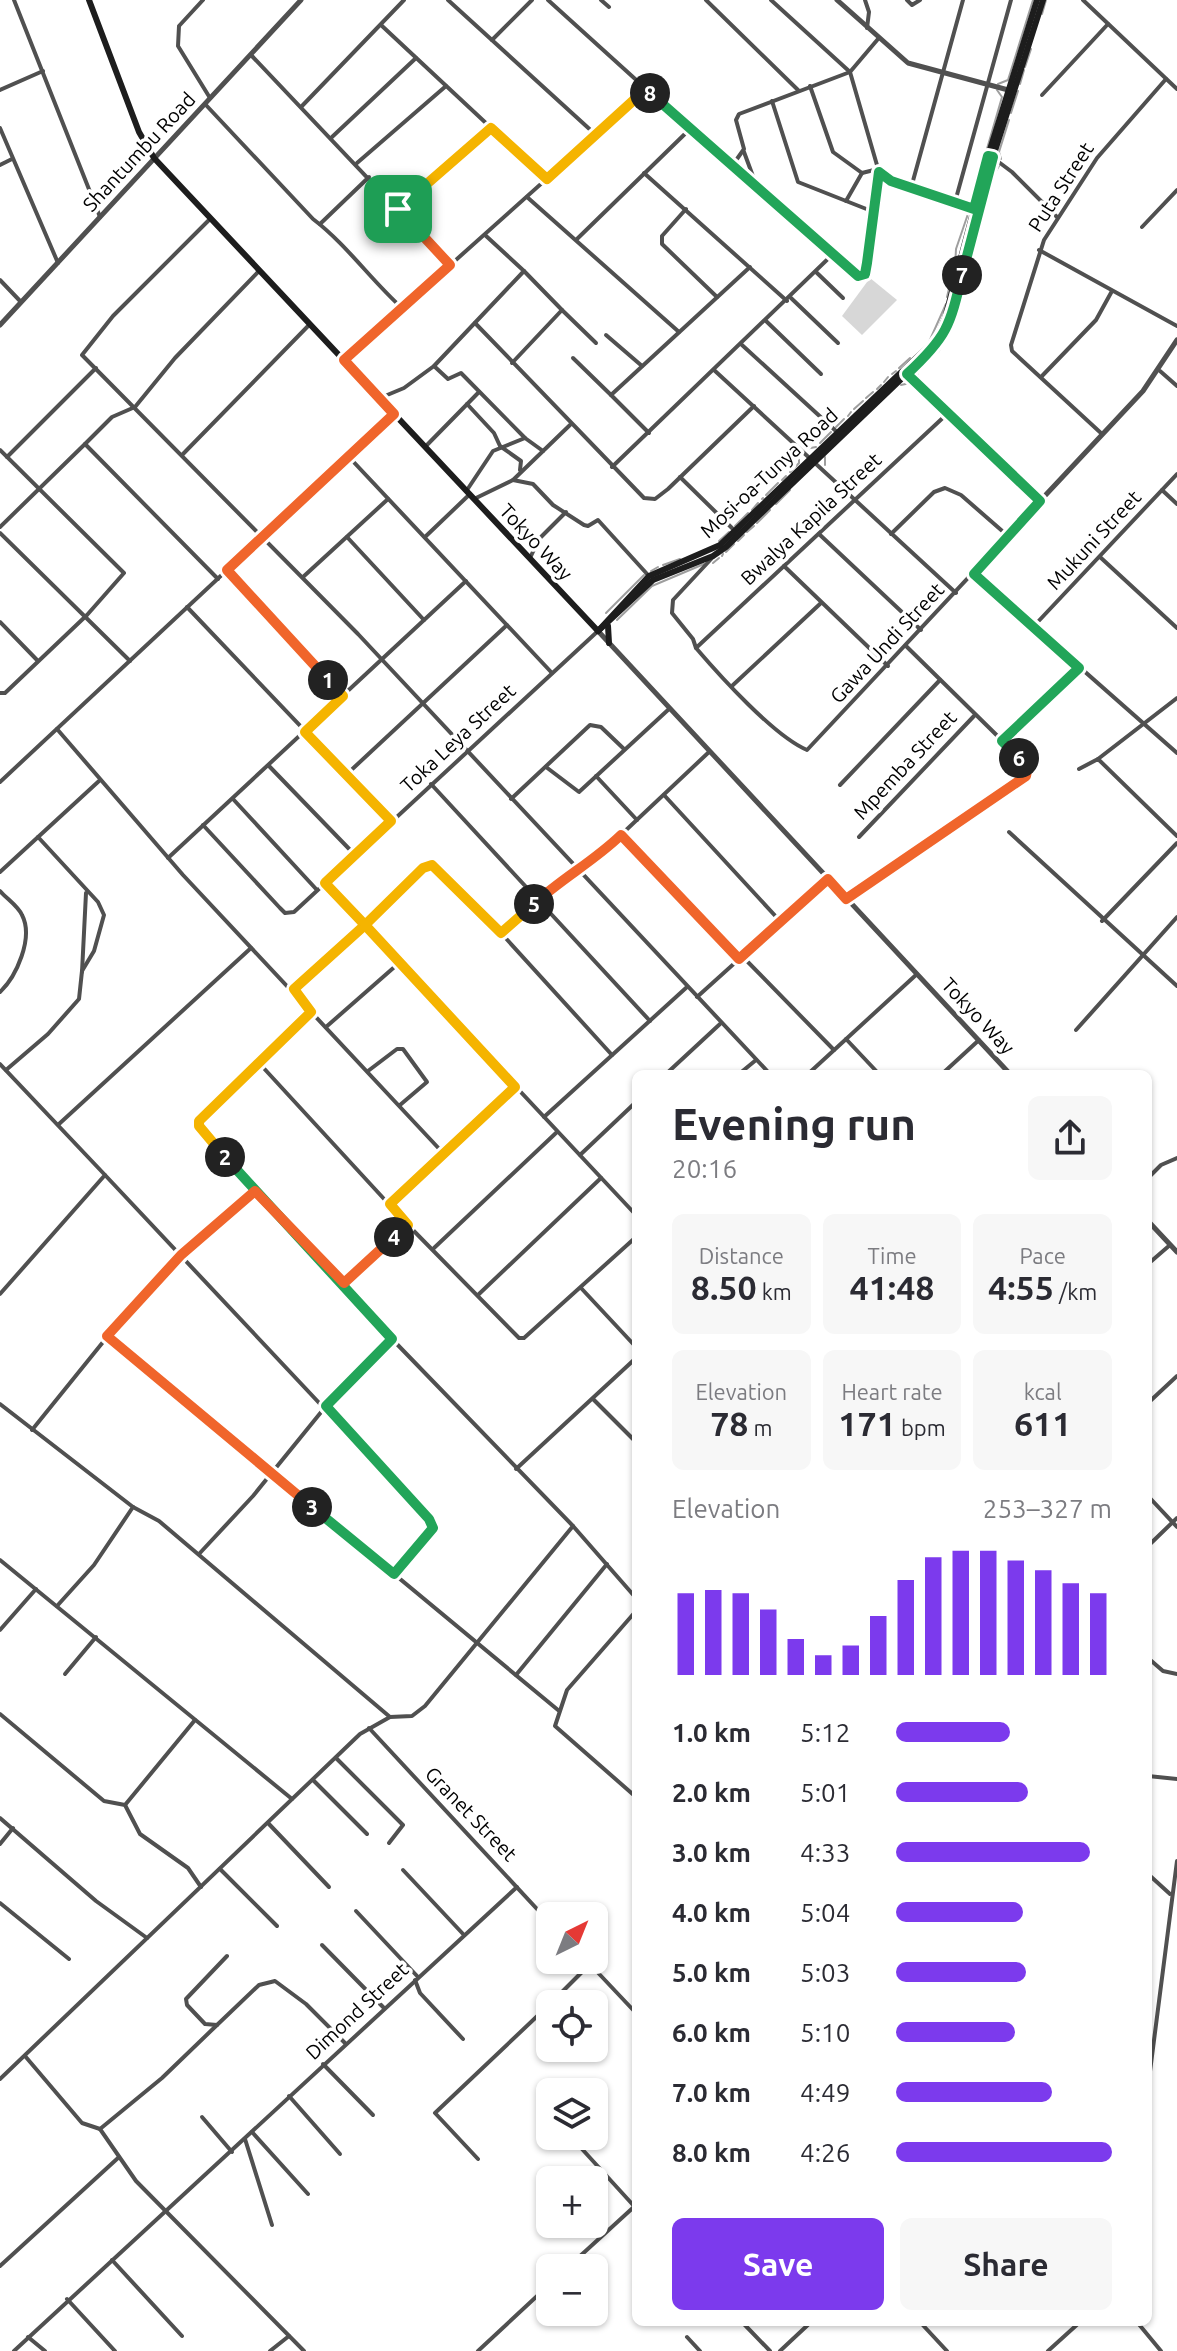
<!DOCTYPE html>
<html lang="en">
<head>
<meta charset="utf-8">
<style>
  :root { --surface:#fff; --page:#f7f7f7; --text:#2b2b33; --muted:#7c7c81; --accent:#7c3aed }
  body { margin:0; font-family:Ubuntu,sans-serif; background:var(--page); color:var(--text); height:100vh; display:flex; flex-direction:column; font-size:30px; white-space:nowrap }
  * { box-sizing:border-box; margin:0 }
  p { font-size:26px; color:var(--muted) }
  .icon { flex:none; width:44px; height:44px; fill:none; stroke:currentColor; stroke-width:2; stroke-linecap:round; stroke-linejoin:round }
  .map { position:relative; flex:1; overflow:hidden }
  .side { position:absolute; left:632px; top:1070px; width:520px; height:1256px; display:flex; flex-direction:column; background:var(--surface); border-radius:12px; box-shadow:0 2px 6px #0004 }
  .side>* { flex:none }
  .needle { width:52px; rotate:43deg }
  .controls { position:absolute; left:536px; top:1902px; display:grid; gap:16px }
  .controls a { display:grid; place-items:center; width:72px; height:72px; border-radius:12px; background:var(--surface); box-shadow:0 2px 6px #0004; font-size:40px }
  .pin { position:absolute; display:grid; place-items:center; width:68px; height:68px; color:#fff; margin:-34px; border-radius:16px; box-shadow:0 4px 12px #0006 }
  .km { position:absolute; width:40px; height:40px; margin:-20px; border-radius:50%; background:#222; color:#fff; font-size:22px; line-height:40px; text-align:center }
  .round { display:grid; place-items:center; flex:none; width:84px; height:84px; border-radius:12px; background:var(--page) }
  .headline { display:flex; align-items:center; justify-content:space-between; height:136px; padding:0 40px }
  h1 { font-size:44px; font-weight:600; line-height:60px }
  .stats { display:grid; grid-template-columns:repeat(3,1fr); gap:12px; height:136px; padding:8px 40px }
  .stats div { display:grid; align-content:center; border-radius:12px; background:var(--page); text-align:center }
  .stats b { font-size:34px; font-weight:600 }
  .stats small { font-size:22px; font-weight:400 }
  .stats p { font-size:22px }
  .chart { height:224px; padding:16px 40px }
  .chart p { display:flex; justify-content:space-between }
  .chart svg { width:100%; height:144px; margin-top:8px; stroke:var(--accent); stroke-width:6 }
  .action { display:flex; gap:16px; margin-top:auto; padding:16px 40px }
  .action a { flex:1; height:92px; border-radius:12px; background:var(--accent); color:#fff; font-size:32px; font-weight:600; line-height:92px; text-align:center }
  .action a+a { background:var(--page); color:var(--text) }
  ul { padding:0 40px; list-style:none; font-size:26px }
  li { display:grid; grid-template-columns:128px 96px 1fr; align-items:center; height:60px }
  li i { height:20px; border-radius:10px; background:var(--accent) }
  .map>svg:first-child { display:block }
</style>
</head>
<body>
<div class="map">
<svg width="1177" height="2351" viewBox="0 0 1177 2351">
  <rect width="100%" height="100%" fill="#fff"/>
  <!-- green -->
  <path fill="#d7d7d7" d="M870,278L897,300L862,335L842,316Z"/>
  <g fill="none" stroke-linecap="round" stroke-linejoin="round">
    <!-- stream -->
    <g stroke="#9e9e9e" stroke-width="2">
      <path d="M1042,14L1046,0"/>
      <path d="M1025,67L1031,49"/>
      <path d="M998,84L1008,80L1033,0"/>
      <path d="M1020,84L1024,70"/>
      <path d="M1011,113L1018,91"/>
      <path d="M1001,159L999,152L1009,120"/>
      <path d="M990,181L999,166"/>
      <path d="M968,201L973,197L1002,97L997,90"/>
      <path d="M979,223L989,185"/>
      <path d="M976,236L978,228"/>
      <path d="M955,268L956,249L969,211L967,209"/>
      <path d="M965,277L971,256"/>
      <path d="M947,297L953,272"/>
      <path d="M957,309L960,299"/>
      <path d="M929,342L946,304"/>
      <path d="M899,368L910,358"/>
      <path d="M892,374L896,371"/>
      <path d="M918,375L917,370L939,351L953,324"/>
      <path d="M884,382L888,377"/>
      <path d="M901,385L910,383"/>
      <path d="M877,389L881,385"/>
      <path d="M866,398L873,392"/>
      <path d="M854,409L863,401"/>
      <path d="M848,416L851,412"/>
      <path d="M836,427L844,419"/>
      <path d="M820,443L831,432"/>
      <path d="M805,449L816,447"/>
      <path d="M825,457V465"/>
      <path d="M790,472L799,463V457"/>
      <path d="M782,480L786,476"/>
      <path d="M766,495L778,483"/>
      <path d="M762,499L763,498"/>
      <path d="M776,504L790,490"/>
      <path d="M752,510L758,503"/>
      <path d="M757,523L770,510"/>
      <path d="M735,526L748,513"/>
      <path d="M747,532L754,526"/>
      <path d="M719,541L729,532"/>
      <path d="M738,541L744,535"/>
      <path d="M726,552L734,544"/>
      <path d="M722,556L723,554"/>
      <path d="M713,563L719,558"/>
      <path d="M663,565L680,559"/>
      <path d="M651,571L658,567"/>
      <path d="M606,613L644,575"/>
      <path d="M617,620L652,586L704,564"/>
    </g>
    <!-- minor -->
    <g stroke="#505050" stroke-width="4">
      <path d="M14,0L100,217"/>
      <path d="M203,0L179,26L178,46L210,98"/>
      <path d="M448,0L596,135"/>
      <path d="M548,0L761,193L858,276L865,274L867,263L879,172"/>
      <path d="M601,0L609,7"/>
      <path d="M706,0L798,90"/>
      <path d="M771,0L850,72"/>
      <path d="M865,0L869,12L867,28"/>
      <path d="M907,0L912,5L920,0"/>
      <path d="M1083,0L1177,89"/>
      <path d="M381,25L546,179"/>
      <path d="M878,39L850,72L879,172L891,181L973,209"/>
      <path d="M492,40L532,0"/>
      <path d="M251,55L450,265"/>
      <path d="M810,86L833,152L862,173L878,169"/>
      <path d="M0,90L43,71"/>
      <path d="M1042,95L1108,24"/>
      <path d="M772,101L798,182L874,212"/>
      <path d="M205,104L313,219C346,244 371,280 402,308"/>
      <path d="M302,106L404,0"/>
      <path d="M0,128L58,263"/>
      <path d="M332,137L416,58"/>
      <path d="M744,152L754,179"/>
      <path d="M992,157L1012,172L1057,217"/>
      <path d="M357,163L446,86"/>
      <path d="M0,165L12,159"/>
      <path d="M732,166L744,149L736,120L739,114L850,72"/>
      <path d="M644,173L787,301"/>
      <path d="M911,188L963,0"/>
      <path d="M527,197L679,332"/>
      <path d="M846,201L862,173"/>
      <path d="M955,202L1011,0"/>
      <path d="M398,209L491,128"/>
      <path d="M686,209L662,236V244L717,297"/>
      <path d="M210,219L113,316L82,355L358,634L770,1074"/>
      <path d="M320,224L369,177"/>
      <path d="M1142,227L1177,190"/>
      <path d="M577,239L690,129"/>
      <path d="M1039,250L1177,326"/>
      <path d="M816,272L843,298"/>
      <path d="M0,280L21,302"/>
      <path d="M791,298L838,343"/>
      <path d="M562,310L596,343"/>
      <path d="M766,321L821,374"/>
      <path d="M475,323L644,498L655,499L668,489L754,406"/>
      <path d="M606,335L642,366"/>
      <path d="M742,345L837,432"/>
      <path d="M573,358L611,395"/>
      <path d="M344,360L646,90"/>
      <path d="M512,363L562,310L524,271"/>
      <path d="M434,366L448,379L461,373L525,438L543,451"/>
      <path d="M714,370L956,593"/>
      <path d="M1160,371L1177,386"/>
      <path d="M1042,376L1096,320L1112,291"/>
      <path d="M380,398L404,388L434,366L524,271L485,235"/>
      <path d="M467,404L494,433L500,446L521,461L520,470"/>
      <path d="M649,433L611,395L750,267"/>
      <path d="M1102,434L1012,351L1011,345L1044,240L1097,158L1166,79"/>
      <path d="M85,444L112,417L135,407L175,358L259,271"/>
      <path d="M425,447L479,392"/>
      <path d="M0,450L124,573L87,615L5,693H0"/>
      <path d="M183,454L310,324"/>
      <path d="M348,456L552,673"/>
      <path d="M7,457L96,368"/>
      <path d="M612,467L833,254"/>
      <path d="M680,477L735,531"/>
      <path d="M513,480L533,484L553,505L584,525L588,526L598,520L648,575"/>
      <path d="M467,490L493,451L525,438"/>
      <path d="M1162,490L1177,504"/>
      <path d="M474,499L513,480L570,425"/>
      <path d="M0,527L85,444L218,579"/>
      <path d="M0,533L130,661"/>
      <path d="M819,534L921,630"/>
      <path d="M891,534L934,492L945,488L961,495L1008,536"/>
      <path d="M347,537L424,620"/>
      <path d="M425,537L470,494"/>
      <path d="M713,557L673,600L672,613L693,639L696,648C720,676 774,736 807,750L1040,501"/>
      <path d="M1100,557L1177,628"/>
      <path d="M530,558L539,539L566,512"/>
      <path d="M784,566L888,666"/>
      <path d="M227,570L342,695"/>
      <path d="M974,574L1177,753"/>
      <path d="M303,577L388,499"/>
      <path d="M187,607L391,821"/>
      <path d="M0,622L37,660"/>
      <path d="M1033,627L1177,474"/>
      <path d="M696,648L947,414"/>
      <path d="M733,685L821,603"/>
      <path d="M57,729L183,875L444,1154"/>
      <path d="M1002,740L1079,668"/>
      <path d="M1098,759L1177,698"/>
      <path d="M269,766L355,855"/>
      <path d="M546,767L579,792L669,709"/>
      <path d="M1079,769L1098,759L1177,836"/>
      <path d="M347,774L507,625"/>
      <path d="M596,776L637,820"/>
      <path d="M0,782L394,414"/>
      <path d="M431,784L650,1021"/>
      <path d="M840,785L940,680"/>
      <path d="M664,795L780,921"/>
      <path d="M233,799L317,890"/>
      <path d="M511,799L590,725L601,727L624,749"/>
      <path d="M203,825L280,908L285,913L294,912L598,631"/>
      <path d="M1009,832L1177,986"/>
      <path d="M621,835L738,958"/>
      <path d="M859,837L974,716"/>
      <path d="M168,858L466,581"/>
      <path d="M0,872L99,781"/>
      <path d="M325,883L636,1215"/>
      <path d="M0,891C7,899 18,906 22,915C34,938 16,977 0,992"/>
      <path d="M846,899L989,803L1028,772V766L906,646"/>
      <path d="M1102,921L1177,843"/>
      <path d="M501,933L566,875L590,864L709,752"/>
      <path d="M742,956L834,1050"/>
      <path d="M82,972L86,893"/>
      <path d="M294,989L423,868L432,865L501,933L612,1055"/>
      <path d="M697,997L828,879"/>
      <path d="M326,1027L399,963"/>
      <path d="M1076,1030L1177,917"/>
      <path d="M846,1039L879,1074"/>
      <path d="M259,1063L408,1225L519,1338H524L636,1237"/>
      <path d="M0,1064L105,1175L0,1294"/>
      <path d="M6,1070L48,1034L79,999L82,971L94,951L104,915L98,902L38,837"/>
      <path d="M368,1071L397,1049H403L427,1082L400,1105"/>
      <path d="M666,1074L720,1024"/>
      <path d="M739,1074L756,1060"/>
      <path d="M808,1074L917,974"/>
      <path d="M942,1074L979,1040"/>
      <path d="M544,1117L687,987"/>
      <path d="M59,1124L251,948"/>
      <path d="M580,1155L636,1102"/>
      <path d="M105,1175L432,1523L430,1533L394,1574"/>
      <path d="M1148,1178L1161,1165L1177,1158"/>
      <path d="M390,1204L515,1087"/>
      <path d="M434,1248L557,1132"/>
      <path d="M1148,1264L1170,1245"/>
      <path d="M344,1283L408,1225"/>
      <path d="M581,1288L636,1347"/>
      <path d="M479,1294L601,1178"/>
      <path d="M107,1336L558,1710"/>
      <path d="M593,1399L636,1442"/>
      <path d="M1148,1403L1177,1376"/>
      <path d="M0,1404L133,1507L159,1521L390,1717"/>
      <path d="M32,1430L141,1295L255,1191"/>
      <path d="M516,1469L636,1358"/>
      <path d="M1148,1496L1177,1527"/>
      <path d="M573,1526L636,1598"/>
      <path d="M1148,1546L1177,1518"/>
      <path d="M199,1554L253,1496L335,1395L392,1339"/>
      <path d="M0,1560L292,1799"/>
      <path d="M57,1606L94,1565L133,1507"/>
      <path d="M636,1611L567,1690L555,1726L636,1797"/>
      <path d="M0,1630L36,1589"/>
      <path d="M1148,1658L1163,1671L1177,1674"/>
      <path d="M65,1674L96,1637"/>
      <path d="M516,1675L607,1564"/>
      <path d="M0,1714L104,1801L125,1805L140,1834L188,1868L201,1887"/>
      <path d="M369,1728L550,1923"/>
      <path d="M336,1758L403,1825L389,1843"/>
      <path d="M1148,1776L1177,1779"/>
      <path d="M313,1780L367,1834"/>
      <path d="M125,1805L195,1720"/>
      <path d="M0,1818L96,1901L147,1938"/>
      <path d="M268,1823L329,1887"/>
      <path d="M0,1844L13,1828"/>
      <path d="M220,1869L277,1926"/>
      <path d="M403,1870L464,1935"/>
      <path d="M1148,1874L1170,1894"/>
      <path d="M0,1903L69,1959"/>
      <path d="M356,1911L418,1977"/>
      <path d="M322,1945L384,2008"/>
      <path d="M227,1956L186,1999L187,2005L205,2024L217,2025L259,1985L275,1981L306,2004L345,2043"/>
      <path d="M586,1960L636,2013"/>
      <path d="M415,1980L420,1993L463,2039"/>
      <path d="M550,2004L590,1964"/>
      <path d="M217,2025L162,2078L100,2129L136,2181L304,2351"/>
      <path d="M25,2056L82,2123L100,2129"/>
      <path d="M323,2064L373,2115"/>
      <path d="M0,2079L360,1734L390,1717L412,1716L425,1706L573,1526L392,1339L199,1126V1121L311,1012"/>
      <path d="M1148,2087L1177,1861"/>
      <path d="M289,2096L340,2154"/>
      <path d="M202,2117L232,2152"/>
      <path d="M252,2132L308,2194"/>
      <path d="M245,2139L272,2225"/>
      <path d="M582,2149L634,2206"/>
      <path d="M478,2159L435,2113L550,2004"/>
      <path d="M112,2260L182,2336"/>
      <path d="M0,2266L118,2158"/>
      <path d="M567,2268L636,2205"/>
      <path d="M67,2299L115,2351"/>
      <path d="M742,2322L770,2351"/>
      <path d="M920,2322L947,2351"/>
      <path d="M1137,2322L1161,2351"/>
      <path d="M28,2337L45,2351"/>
      <path d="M687,2337L700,2351"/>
      <path d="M14,2351L517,1887"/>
      <path d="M270,2351L289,2336"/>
      <path d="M478,2351L550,2284"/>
      <path d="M780,2351L811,2322"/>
      <path d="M1048,2351L1080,2322"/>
    </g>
    <!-- tertiary -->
    <g stroke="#505050" stroke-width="5">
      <path d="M837,0L908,63L1012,91"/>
      <path d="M0,325L301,0"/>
      <path d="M905,372L1040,501L1143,391L1177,340"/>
      <path d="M598,631L1010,1074"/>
      <path d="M1148,1221L1177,1252"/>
    </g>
    <!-- secondary -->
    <g stroke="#1d1d1d" stroke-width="6">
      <path d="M89,0L139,132L154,158L598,631"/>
      <path d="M608,626L609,643"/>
      <path d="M598,631L653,580L713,556L726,547L942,340L951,319L993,157L1043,0"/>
      <path d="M598,631L649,576L720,545L936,339L945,318L988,156L1037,0"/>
    </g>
  </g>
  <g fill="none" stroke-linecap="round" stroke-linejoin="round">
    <defs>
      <path id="split-1" d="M328,680L227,570L394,414L344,360L450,265L398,209"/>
      <path id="split-2" d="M225,1157L199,1126V1121L311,1012L294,989L365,925L325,883L391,821L305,732L343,696L328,680"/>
      <path id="split-3" d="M225,1157L392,1339L326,1406L429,1519L433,1528L394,1574L312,1507"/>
      <path id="split-4" d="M312,1507L107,1336L181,1255L255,1191L344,1283L394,1237"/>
      <path id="split-5" d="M394,1237L408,1225L390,1204L515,1087L365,925L423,868L432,865L501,933L534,904"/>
      <path id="split-6" d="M534,904C562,878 593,862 621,835L739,959L828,879L846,899L1026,776L1028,766L1019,758"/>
      <path id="split-7" d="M962,275C950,326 947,337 907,374L1040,501L974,574L1079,668L1002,741L1019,758"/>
      <path id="split-8" d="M650,93L858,276L865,274L867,263L879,172L891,181L974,209L988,156L993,157L962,275"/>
      <path id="split-9" d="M398,209L491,128L547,179L646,89L650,93"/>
    </defs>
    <!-- split-1 casing -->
    <use href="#split-1" stroke="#fff" stroke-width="16"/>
    <!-- split-2 casing -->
    <use href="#split-2" stroke="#fff" stroke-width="16"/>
    <!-- split-3 casing -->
    <use href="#split-3" stroke="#fff" stroke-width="16"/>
    <!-- split-4 casing -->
    <use href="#split-4" stroke="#fff" stroke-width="16"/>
    <!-- split-5 casing -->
    <use href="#split-5" stroke="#fff" stroke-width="16"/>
    <!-- split-6 casing -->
    <use href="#split-6" stroke="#fff" stroke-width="16"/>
    <!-- split-7 casing -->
    <use href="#split-7" stroke="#fff" stroke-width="16"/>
    <!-- split-8 casing -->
    <use href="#split-8" stroke="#fff" stroke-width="16"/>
    <!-- split-9 casing -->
    <use href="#split-9" stroke="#fff" stroke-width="16"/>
    <!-- split-1 -->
    <use href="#split-1" stroke="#f0652b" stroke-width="10"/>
    <!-- split-2 -->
    <use href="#split-2" stroke="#f5b400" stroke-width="10"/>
    <!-- split-3 -->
    <use href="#split-3" stroke="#22a559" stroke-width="10"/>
    <!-- split-4 -->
    <use href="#split-4" stroke="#f0652b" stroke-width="10"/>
    <!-- split-5 -->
    <use href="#split-5" stroke="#f5b400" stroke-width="10"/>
    <!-- split-6 -->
    <use href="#split-6" stroke="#f0652b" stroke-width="10"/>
    <!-- split-7 -->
    <use href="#split-7" stroke="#22a559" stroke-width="10"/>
    <!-- split-8 -->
    <use href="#split-8" stroke="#22a559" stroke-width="10"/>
    <!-- split-9 -->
    <use href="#split-9" stroke="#f5b400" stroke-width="10"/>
  </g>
  <g text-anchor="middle" stroke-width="7" stroke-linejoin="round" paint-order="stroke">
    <!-- street labels -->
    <g font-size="20" fill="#000" stroke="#fff">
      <text transform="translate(139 152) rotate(-47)" y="7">Shantumbu Road</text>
      <text transform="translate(1061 187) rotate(-57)" y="7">Puta Street</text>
      <text transform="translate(769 473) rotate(-43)" y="7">Mosi-oa-Tunya Road</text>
      <text transform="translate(811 519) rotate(-43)" y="7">Bwalya Kapila Street</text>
      <text transform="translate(1094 540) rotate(-47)" y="7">Mukuni Street</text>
      <text transform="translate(536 542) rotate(47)" y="7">Tokyo Way</text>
      <text transform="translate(887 643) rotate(-47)" y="7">Gawa Undi Street</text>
      <text transform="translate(458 738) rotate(-43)" y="7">Toka Leya Street</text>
      <text transform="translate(905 765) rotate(-47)" y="7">Mpemba Street</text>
      <text transform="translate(978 1016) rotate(47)" y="7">Tokyo Way</text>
      <text transform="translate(471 1814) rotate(46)" y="7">Granet Street</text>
      <text transform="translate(357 2011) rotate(-43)" y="7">Dimond Street</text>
    </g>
  </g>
</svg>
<div class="controls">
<a><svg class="needle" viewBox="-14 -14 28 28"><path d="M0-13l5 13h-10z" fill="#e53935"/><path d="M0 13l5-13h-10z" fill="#7c7c81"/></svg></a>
<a><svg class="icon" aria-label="locate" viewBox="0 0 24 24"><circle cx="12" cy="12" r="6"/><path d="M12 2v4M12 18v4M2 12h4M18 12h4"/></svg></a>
<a><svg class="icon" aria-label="layers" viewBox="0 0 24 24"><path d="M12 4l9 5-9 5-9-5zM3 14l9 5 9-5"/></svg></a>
<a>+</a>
<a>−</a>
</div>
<div class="pin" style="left:398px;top:209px;background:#1e9e55"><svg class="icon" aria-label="arrive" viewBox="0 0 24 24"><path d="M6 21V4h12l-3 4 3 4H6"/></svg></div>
<b class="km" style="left:328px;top:680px">1</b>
<b class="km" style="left:225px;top:1157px">2</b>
<b class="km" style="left:312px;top:1507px">3</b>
<b class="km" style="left:394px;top:1237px">4</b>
<b class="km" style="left:534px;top:904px">5</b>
<b class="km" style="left:1019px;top:758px">6</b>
<b class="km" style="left:962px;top:275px">7</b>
<b class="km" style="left:650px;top:93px">8</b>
<section class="side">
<div class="headline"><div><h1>Evening run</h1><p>20:16</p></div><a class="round"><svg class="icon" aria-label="share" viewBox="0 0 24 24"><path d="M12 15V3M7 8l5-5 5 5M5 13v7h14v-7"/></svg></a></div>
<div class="stats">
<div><p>Distance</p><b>8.50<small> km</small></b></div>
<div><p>Time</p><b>41:48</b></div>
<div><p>Pace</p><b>4:55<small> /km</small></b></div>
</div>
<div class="stats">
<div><p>Elevation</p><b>78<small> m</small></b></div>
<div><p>Heart rate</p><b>171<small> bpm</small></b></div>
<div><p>kcal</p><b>611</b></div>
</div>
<div class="chart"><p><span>Elevation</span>253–327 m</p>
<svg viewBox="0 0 160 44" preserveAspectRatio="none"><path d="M5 44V19M15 44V18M25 44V19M35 44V24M45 44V33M55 44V38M65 44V35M75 44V26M85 44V15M95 44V8M105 44V6M115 44V6M125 44V9M135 44V12M145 44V16M155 44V19"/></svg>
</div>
<ul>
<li><b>1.0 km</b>5:12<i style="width:53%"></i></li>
<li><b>2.0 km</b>5:01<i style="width:61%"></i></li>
<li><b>3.0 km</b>4:33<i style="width:90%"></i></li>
<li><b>4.0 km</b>5:04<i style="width:59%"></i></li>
<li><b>5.0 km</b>5:03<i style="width:60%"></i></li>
<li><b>6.0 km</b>5:10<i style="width:55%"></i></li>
<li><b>7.0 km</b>4:49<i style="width:72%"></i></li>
<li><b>8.0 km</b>4:26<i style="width:100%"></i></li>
</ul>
<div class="action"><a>Save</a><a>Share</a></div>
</section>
</div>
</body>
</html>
